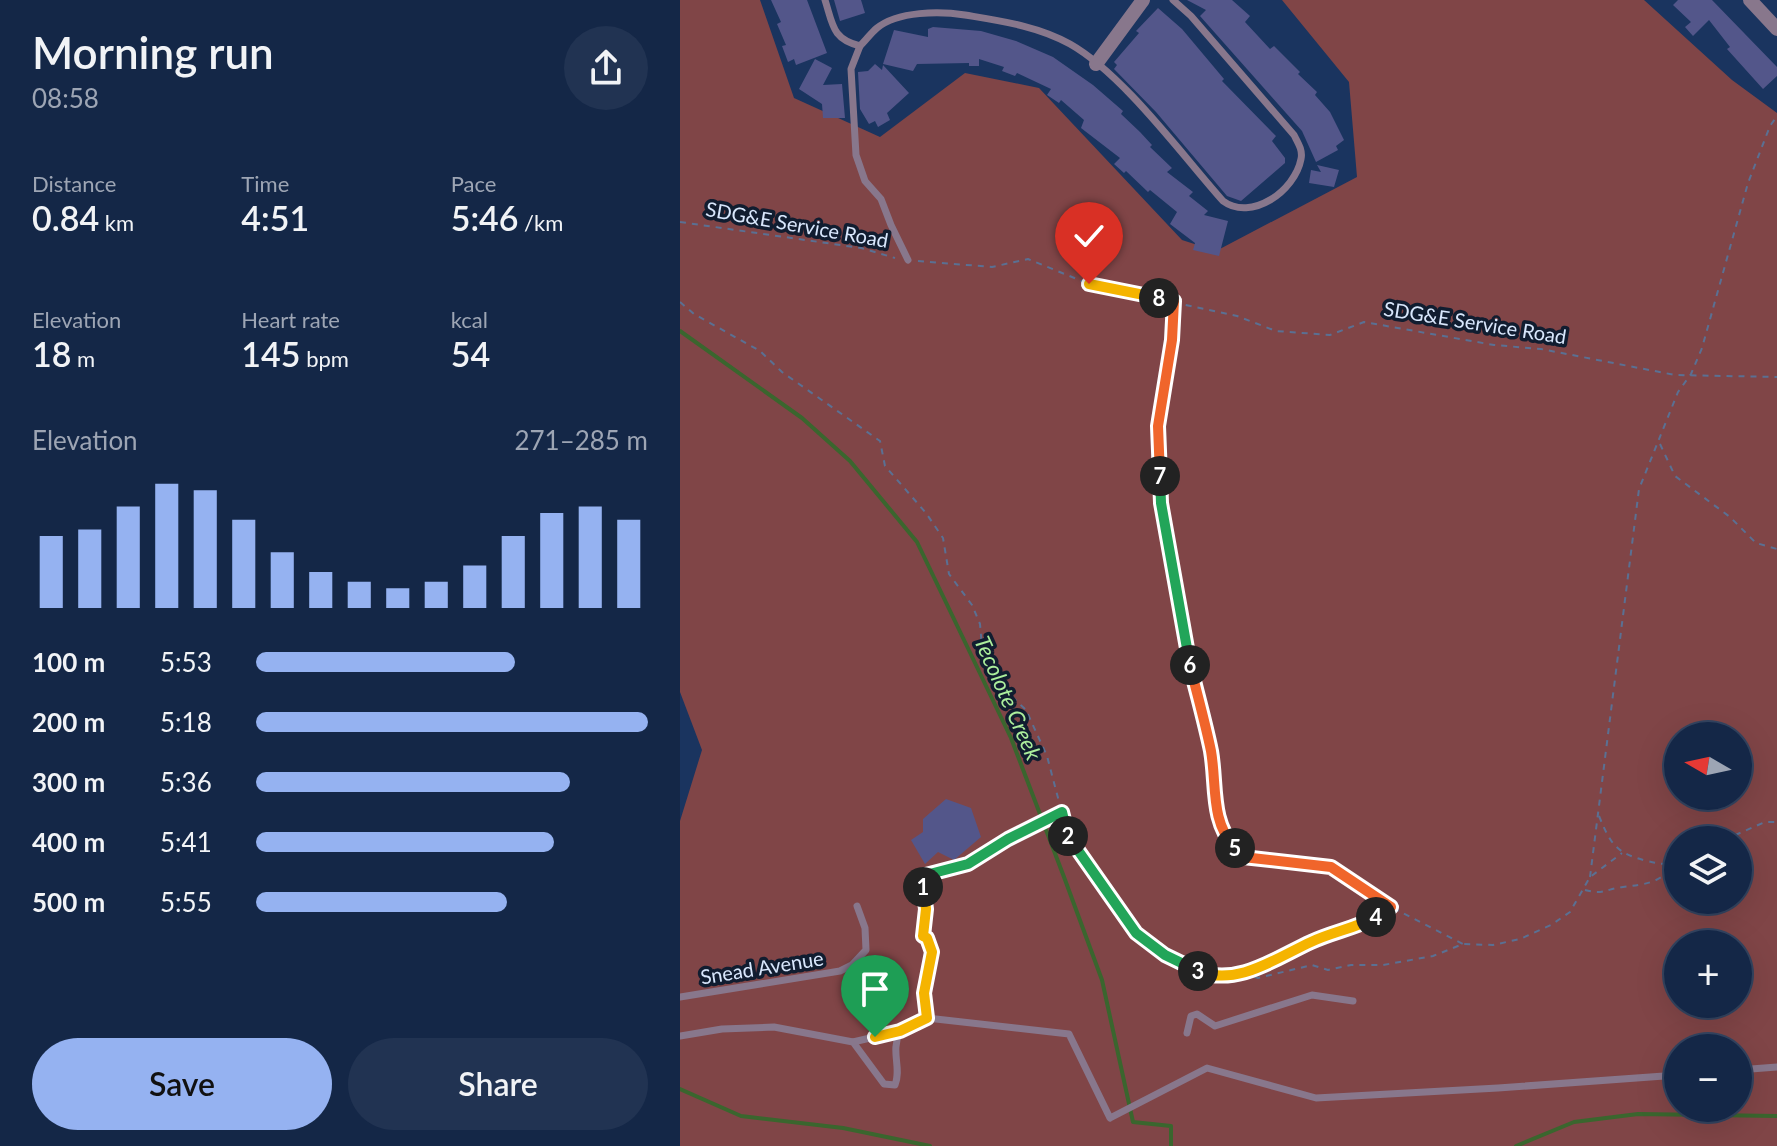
<!DOCTYPE html>
<html lang="en">
<head>
<meta charset="utf-8">
<style>
  :root { --surface:#142747; --page:#213352; --text:#f1f3f6; --muted:#9da5b4; --line:#334460; --accent:#95b2f1 }
  body { margin:0; font-family:Lato,sans-serif; background:var(--page); color:var(--text); height:100vh; display:flex; flex-direction:column; font-size:30px; white-space:nowrap }
  * { box-sizing:border-box; margin:0 }
  p { font-size:26px; color:var(--muted) }
  .icon { flex:none; width:44px; height:44px; fill:none; stroke:currentColor; stroke-width:2; stroke-linecap:round; stroke-linejoin:round }
  .map { position:relative; flex:1; overflow:hidden }
  .sheet { display:flex; flex-direction:column; background:var(--surface); width:680px }
  .sheet>* { flex:none }
  .needle { width:52px; rotate:279deg }
  .buttons { position:absolute; left:984px; top:722px; display:grid; gap:16px }
  .buttons a { display:grid; place-items:center; width:88px; height:88px; border-radius:50%; background:var(--surface); box-shadow:0 8px 32px #0002,0 0 0 2px var(--line); font-size:40px }
  .pin { position:absolute; display:grid; place-items:center; width:68px; height:68px; color:#fff; margin:-82px -34px; border-radius:50% 50% 50% 0; rotate:-45deg; box-shadow:0 0 8px #0007 }
  .pin .icon { rotate:45deg }
  .km { position:absolute; width:40px; height:40px; margin:-20px; border-radius:50%; background:#222; color:#fff; font-size:22px; line-height:40px; text-align:center }
  .round { display:grid; place-items:center; flex:none; width:84px; height:84px; border-radius:42px; background:var(--page) }
  .overview { display:flex; align-items:center; justify-content:space-between; height:136px; padding:0 32px }
  h1 { font-size:44px; font-weight:600; line-height:60px }
  .metrics { display:grid; grid-template-columns:repeat(3,1fr); gap:12px; height:136px; padding:8px 32px }
  .metrics div { display:grid; align-content:center }
  .metrics b { font-size:34px; font-weight:600 }
  .metrics small { font-size:22px; font-weight:400 }
  .metrics p { font-size:22px }
  .chart { height:224px; padding:16px 32px }
  .chart p { display:flex; justify-content:space-between }
  .chart svg { width:100%; height:144px; margin-top:8px; stroke:var(--accent); stroke-width:6 }
  .cta { display:flex; gap:16px; margin-top:auto; padding:16px 32px }
  .cta a { flex:1; height:92px; border-radius:48px; background:var(--accent); color:#111; font-size:32px; font-weight:600; line-height:92px; text-align:center }
  .cta a+a { background:var(--page); color:var(--text) }
  ul { padding:0 32px; list-style:none; font-size:26px }
  li { display:grid; grid-template-columns:128px 96px 1fr; align-items:center; height:60px }
  li i { height:20px; border-radius:10px; background:var(--accent) }
  main { display:flex; flex:1; min-height:0 }
  .map>svg:first-child { display:block }
</style>
</head>
<body>
<main>
<section class="sheet">
<div class="overview"><div><h1>Morning run</h1><p>08:58</p></div><a class="round"><svg class="icon" aria-label="share" viewBox="0 0 24 24"><path d="M12 15V3M7 8l5-5 5 5M5 13v7h14v-7"/></svg></a></div>
<div class="metrics">
<div><p>Distance</p><b>0.84<small> km</small></b></div>
<div><p>Time</p><b>4:51</b></div>
<div><p>Pace</p><b>5:46<small> /km</small></b></div>
</div>
<div class="metrics">
<div><p>Elevation</p><b>18<small> m</small></b></div>
<div><p>Heart rate</p><b>145<small> bpm</small></b></div>
<div><p>kcal</p><b>54</b></div>
</div>
<div class="chart"><p><span>Elevation</span>271–285 m</p>
<svg viewBox="0 0 160 44" preserveAspectRatio="none"><path d="M5 44V22M15 44V20M25 44V13M35 44V6M45 44V8M55 44V17M65 44V27M75 44V33M85 44V36M95 44V38M105 44V36M115 44V31M125 44V22M135 44V15M145 44V13M155 44V17"/></svg>
</div>
<ul>
<li><b>100 m</b>5:53<i style="width:66%"></i></li>
<li><b>200 m</b>5:18<i style="width:100%"></i></li>
<li><b>300 m</b>5:36<i style="width:80%"></i></li>
<li><b>400 m</b>5:41<i style="width:76%"></i></li>
<li><b>500 m</b>5:55<i style="width:64%"></i></li>
</ul>
<div class="cta"><a>Save</a><a>Share</a></div>
</section>
<div class="map">
<svg width="1097" height="1146" viewBox="0 0 1097 1146">
  <rect width="100%" height="100%" fill="#1a345f"/>
  <!-- green -->
  <path fill="#804547" fill-rule="evenodd" d="M0,0H80L114,98L200,137L285,73L359,88L502,240L536,251L677,177L669,82L602,0H964L1052,80L1097,113V1146H0V821L22,750L0,692ZM998,736H1058V796H998ZM998,840H1058V900H998ZM998,944H1058V1004H998ZM998,1048H1058V1108H998Z"/>
  <g fill="none" stroke-linecap="round" stroke-linejoin="round">
    <!-- stream -->
    <g stroke="#3a662e" stroke-width="4">
      <path d="M0,331L122,418L170,461L237,542L331,738L384,877L422,980L453,1122L491,1126V1146"/>
      <path d="M0,1089L61,1116L163,1128L250,1146"/>
      <path d="M836,1146L894,1122L958,1114L1097,1116"/>
    </g>
  </g>
  <!-- building -->
  <g fill="#53568a">
    <path d="M91,0H127L147,53L116,65L114,59L108,62L102,46L106,45L97,24L101,22Z"/>
    <path d="M154,0H181L185,13L160,21Z"/>
    <path d="M507,0H552L570,16L565,22L590,49L594,46L620,72L618,74L637,92L635,95L650,112L664,140L656,146L658,150L636,162L622,131L520,16L526,10Z"/>
    <path d="M998,0H1032L1097,67V76L1083,89L1047,49L1050,47L1029,20L1013,36L1005,27L1011,22L993,5Z"/>
    <path d="M478,8L502,29L544,79L542,81L596,136L592,141L605,158V163L561,201L547,196L476,112L434,69L437,65L434,62L459,33L456,31Z"/>
    <path d="M253,27L301,31L336,41L373,57L413,85L443,111L441,114L460,132L472,145L470,147L492,168L487,172L513,192L509,196L528,211L524,215L548,221L539,256L513,250L515,243L490,224L497,212L470,190L468,192L446,171L444,173L434,164L440,158L401,128L404,120L381,100L379,103L367,95L371,89L337,73L335,76L322,71L324,67L299,59V66H289V63L237,64L233,71L203,64L214,30L248,37V29Z"/>
    <path d="M135,59L152,68L143,85L162,84L165,118H143L142,104L119,89Z"/>
    <path d="M195,64L202,70L203,65L229,93L207,113L210,120L198,127L195,121L189,124L180,109L178,72L188,71Z"/>
    <path d="M637,165L659,170L654,187L629,183L631,170L641,172Z"/>
    <path d="M266,799L291,808L301,837L274,860L258,852L245,864L231,840L243,832V819Z"/>
  </g>
  <g fill="none" stroke-linecap="round" stroke-linejoin="round">
    <!-- path -->
    <g stroke="#5a7093" stroke-width="2" stroke-dasharray="6 6" stroke-linecap="butt">
      <path d="M0,222L181,248L215,258"/>
      <path d="M238,261L312,267L348,259L409,284L557,316L596,331L650,335L684,322L814,345L861,349L995,375L1097,377"/>
      <path d="M0,302L14,314L80,351L102,372L200,441L205,466L246,513L263,538L269,574L292,605L300,624L302,647L309,666L324,689L346,710L367,756L388,836L456,933L485,955L513,969L532,977L552,976L595,961L632,941L694,919L711,907"/>
      <path d="M494,303L492,340L478,426L481,503L502,630L531,753L538,819L547,839L563,857L651,867L711,907L783,944"/>
      <path d="M980,444L995,476L1050,517L1076,543L1097,549"/>
      <path d="M919,816C931,845 936,853 967,861C979,864 986,865 998,862"/>
      <path d="M1044,840L1085,822H1097"/>
      <path d="M252,874L288,864L328,839L382,812"/>
      <path d="M910,877L959,489L998,392L1011,374L1022,348L1068,183L1090,126L1097,116"/>
      <path d="M905,890C923,895 926,889 943,887C965,884 979,884 994,865"/>
      <path d="M563,973L578,978L632,965L648,970L671,965H703L753,956L783,944L813,945L840,939L871,925L890,912L910,877L942,853"/>
    </g>
    <!-- lane -->
    <g stroke="#88778c" stroke-width="7">
      <path d="M145,0C153,25 152,39 180,46C186,40 191,33 197,28C218,11 260,11 285,15C321,21 358,26 390,44C443,74 502,155 543,201C571,222 615,191 621,159C623,150 618,143 614,135L511,16L493,0"/>
      <path d="M180,46L171,69L176,155L185,181L201,199L211,225L228,260"/>
      <path d="M0,997L160,971L172,965L186,950L185,928L177,906"/>
      <path d="M247,1018L389,1034L430,1118L527,1068L636,1098L818,1088L998,1075"/>
      <path d="M507,1033L511,1016L517,1014L535,1026L632,995L673,1001"/>
      <path d="M0,1036L42,1029L94,1027L173,1042L204,1084L215,1085C222,1067 210,1053 220,1031L247,1018L244,993L252,952L247,938L243,936L246,909L242,876"/>
      <path d="M173,1042L220,1031"/>
      <path d="M1058,1070L1097,1067"/>
    </g>
    <!-- street -->
    <g stroke="#88778c" stroke-width="14">
      <path d="M1070,0L1097,29"/>
      <path d="M416,64L463,0"/>
    </g>
  </g>
  <g fill="none" stroke-linecap="round" stroke-linejoin="round">
    <defs>
      <path id="split-1" d="M195,1037L220,1031L247,1018L244,993L252,952L247,938L243,936L246,909L243,887"/>
      <path id="split-2" d="M243,887L242,876L288,864L328,839L382,812L388,836"/>
      <path id="split-3" d="M388,836L456,933L485,955L518,971"/>
      <path id="split-4" d="M518,971C557,987 596,958 631,942C652,932 676,928 696,917"/>
      <path id="split-5" d="M555,848L563,857L651,867L711,907L696,917"/>
      <path id="split-6" d="M510,665C517,694 525,722 531,751C537,785 530,821 555,848"/>
      <path id="split-7" d="M480,476L481,503L510,665"/>
      <path id="split-8" d="M479,298L494,301L492,340L478,426L480,476"/>
      <path id="split-9" d="M409,284L479,298"/>
    </defs>
    <!-- split-1 casing -->
    <use href="#split-1" stroke="#fff" stroke-width="16"/>
    <!-- split-2 casing -->
    <use href="#split-2" stroke="#fff" stroke-width="16"/>
    <!-- split-3 casing -->
    <use href="#split-3" stroke="#fff" stroke-width="16"/>
    <!-- split-4 casing -->
    <use href="#split-4" stroke="#fff" stroke-width="16"/>
    <!-- split-5 casing -->
    <use href="#split-5" stroke="#fff" stroke-width="16"/>
    <!-- split-6 casing -->
    <use href="#split-6" stroke="#fff" stroke-width="16"/>
    <!-- split-7 casing -->
    <use href="#split-7" stroke="#fff" stroke-width="16"/>
    <!-- split-8 casing -->
    <use href="#split-8" stroke="#fff" stroke-width="16"/>
    <!-- split-9 casing -->
    <use href="#split-9" stroke="#fff" stroke-width="16"/>
    <!-- split-1 -->
    <use href="#split-1" stroke="#f5b400" stroke-width="10"/>
    <!-- split-2 -->
    <use href="#split-2" stroke="#22a559" stroke-width="10"/>
    <!-- split-3 -->
    <use href="#split-3" stroke="#22a559" stroke-width="10"/>
    <!-- split-4 -->
    <use href="#split-4" stroke="#f5b400" stroke-width="10"/>
    <!-- split-5 -->
    <use href="#split-5" stroke="#f0652b" stroke-width="10"/>
    <!-- split-6 -->
    <use href="#split-6" stroke="#f0652b" stroke-width="10"/>
    <!-- split-7 -->
    <use href="#split-7" stroke="#22a559" stroke-width="10"/>
    <!-- split-8 -->
    <use href="#split-8" stroke="#f0652b" stroke-width="10"/>
    <!-- split-9 -->
    <use href="#split-9" stroke="#f5b400" stroke-width="10"/>
  </g>
  <g text-anchor="middle" stroke-width="7" stroke-linejoin="round" paint-order="stroke">
    <!-- street labels -->
    <g font-size="20" fill="#d9e7fc" stroke="#111d30">
      <text transform="translate(117 225) rotate(10)" y="7">SDG&amp;E Service Road</text>
      <text transform="translate(795 323) rotate(9)" y="7">SDG&amp;E Service Road</text>
      <text transform="translate(82 968) rotate(-9)" y="7">Snead Avenue</text>
    </g>
    <!-- water labels -->
    <g font-size="22" font-style="italic" fill="#acee9c" stroke="#111d30">
      <text transform="translate(328 698) rotate(66)" y="8">Tecolote Creek</text>
    </g>
  </g>
</svg>
<div class="buttons">
<a><svg class="needle" viewBox="-14 -14 28 28"><path d="M0-13l5 13h-10z" fill="#e53935"/><path d="M0 13l5-13h-10z" fill="#9da5b4"/></svg></a>
<a><svg class="icon" aria-label="layers" viewBox="0 0 24 24"><path d="M12 4l9 5-9 5-9-5zM3 14l9 5 9-5"/></svg></a>
<a>+</a>
<a>−</a>
</div>
<div class="pin" style="left:195px;top:1037px;background:#1e9e55"><svg class="icon" aria-label="arrive" viewBox="0 0 24 24"><path d="M6 21V4h12l-3 4 3 4H6"/></svg></div>
<div class="pin" style="left:409px;top:284px;background:#d93025"><svg class="icon" aria-label="check" viewBox="0 0 24 24"><path d="M5 12l5 5 9-10"/></svg></div>
<b class="km" style="left:243px;top:887px">1</b>
<b class="km" style="left:388px;top:836px">2</b>
<b class="km" style="left:518px;top:971px">3</b>
<b class="km" style="left:696px;top:917px">4</b>
<b class="km" style="left:555px;top:848px">5</b>
<b class="km" style="left:510px;top:665px">6</b>
<b class="km" style="left:480px;top:476px">7</b>
<b class="km" style="left:479px;top:298px">8</b>
</div>
</main>
</body>
</html>
